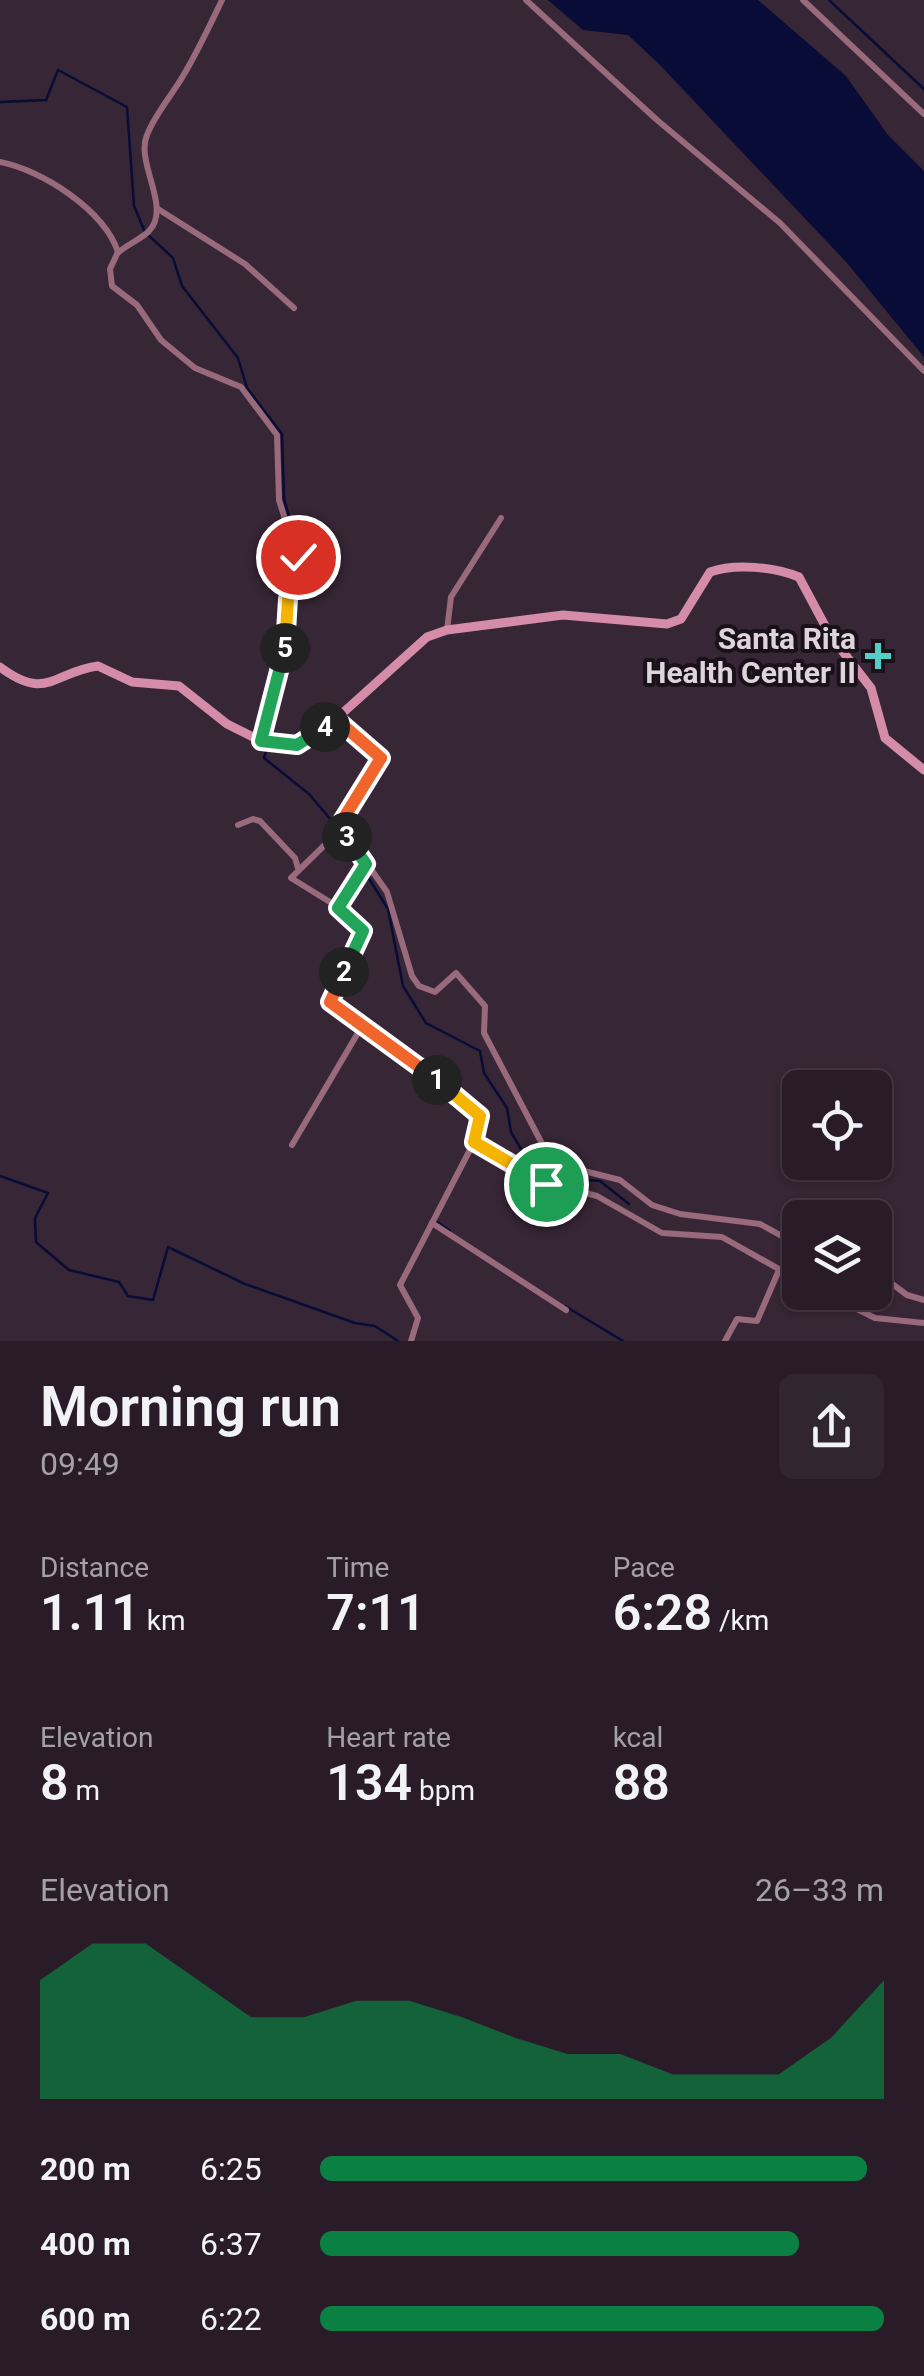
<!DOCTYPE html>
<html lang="en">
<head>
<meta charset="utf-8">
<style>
  :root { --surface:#291c28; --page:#312530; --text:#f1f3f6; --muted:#a5a1a8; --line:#453a45; --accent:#0b8043 }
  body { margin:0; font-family:Roboto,sans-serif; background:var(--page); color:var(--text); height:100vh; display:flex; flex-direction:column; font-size:38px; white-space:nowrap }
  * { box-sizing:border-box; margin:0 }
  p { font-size:32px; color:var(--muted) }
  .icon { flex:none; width:55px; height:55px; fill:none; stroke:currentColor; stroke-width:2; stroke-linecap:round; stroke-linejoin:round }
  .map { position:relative; height:1341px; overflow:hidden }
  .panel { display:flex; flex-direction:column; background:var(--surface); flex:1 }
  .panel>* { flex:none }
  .buttons { position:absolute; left:782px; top:1070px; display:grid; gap:20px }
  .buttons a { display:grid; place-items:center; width:110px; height:110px; border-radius:15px; background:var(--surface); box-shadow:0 2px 8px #0004,0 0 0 2px var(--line); font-size:50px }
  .pin { position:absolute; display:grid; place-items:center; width:85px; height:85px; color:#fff; margin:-42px; border:5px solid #fff; border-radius:50%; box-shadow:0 2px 10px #0007 }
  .km { position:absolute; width:50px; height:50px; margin:-25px; border-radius:50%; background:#222; color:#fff; font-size:28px; line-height:50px; text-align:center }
  .round { display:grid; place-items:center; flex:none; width:105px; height:105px; border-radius:15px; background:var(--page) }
  .headline { display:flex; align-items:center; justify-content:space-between; height:170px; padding:0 40px }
  h1 { font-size:55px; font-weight:600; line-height:75px }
  .stats { display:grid; grid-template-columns:repeat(3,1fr); gap:15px; height:170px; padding:10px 40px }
  .stats div { display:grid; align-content:center }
  .stats b { font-size:50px; font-weight:600 }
  .stats small { font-size:28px; font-weight:400 }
  .stats p { font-size:28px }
  .chart { height:280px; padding:20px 40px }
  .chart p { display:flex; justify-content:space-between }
  .chart svg { width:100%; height:180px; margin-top:10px; fill:var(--accent); opacity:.7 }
  ul { padding:0 40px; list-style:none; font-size:32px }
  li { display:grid; grid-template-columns:160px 120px 1fr; align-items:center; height:75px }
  li i { height:25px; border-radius:12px; background:var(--accent) }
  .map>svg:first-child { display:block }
</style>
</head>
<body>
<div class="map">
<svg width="924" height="1341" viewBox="0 0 924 1341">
  <rect width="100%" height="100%" fill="#372636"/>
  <!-- water -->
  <path fill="#080c36" d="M548,0H758L846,76L888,135L924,171V357L847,263L659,64L628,35L583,30Z"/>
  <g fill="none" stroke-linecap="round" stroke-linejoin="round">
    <!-- stream -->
    <g stroke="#080c36" stroke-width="2.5">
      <path d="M829,0L924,89"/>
      <path d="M0,102L46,100L58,70L127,107L134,206L145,232L173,258L182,286L238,358L247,388L282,434L284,499L303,564L292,600L295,633L268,739"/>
      <path d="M267,747L264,758L309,794L337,827"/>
      <path d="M341,834L388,909L403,986L426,1023L480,1051L484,1073L507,1108L511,1132L528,1161L553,1177L600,1181L629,1204"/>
      <path d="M0,1176L48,1193L35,1218L36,1242L69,1270L119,1282L128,1296L153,1300L168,1247L245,1284L355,1323L375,1326L398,1341"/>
      <path d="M436,1221L450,1231"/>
      <path d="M565,1306L623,1341"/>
    </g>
    <!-- street -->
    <g stroke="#986a7b" stroke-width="6">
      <path d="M526,0L657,120L780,223L924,371"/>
      <path d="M803,0L924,114"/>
      <path d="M0,162C42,170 104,210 118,252L110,269L112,286L137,305L161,340L195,368L241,387L277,435L279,500L299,564L289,599L280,673L261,741"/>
      <path d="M158,209L245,264L294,308"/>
      <path d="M119,252C127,245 144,237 149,231C172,207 135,163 147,135C155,114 172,95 183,76C198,51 210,25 222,0"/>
      <path d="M447,630L451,597L501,518"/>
      <path d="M336,719L381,757L342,828L387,892L412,976L419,986L435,992L456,973L485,1006L484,1033L549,1157L560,1165L620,1180L652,1205L680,1214L760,1224L800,1246"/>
      <path d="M238,825L253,819L260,821L295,858L298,868"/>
      <path d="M342,828L291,878L338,907L363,931L330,1002L477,1110L480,1123L474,1142L546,1183L597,1196L662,1233L722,1237L800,1281"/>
      <path d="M338,907L366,865"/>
      <path d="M292,1145L362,1026"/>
      <path d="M432,1223L566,1310"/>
      <path d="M875,1271L907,1295L924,1300"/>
      <path d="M823,1292L875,1318L924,1323"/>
      <path d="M411,1341L418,1318L400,1285L474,1142"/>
      <path d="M725,1341L737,1319L757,1321L779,1270"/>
    </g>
    <!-- secondary -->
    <path stroke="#d58ca8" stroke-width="9" d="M0,667C47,702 53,672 98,666L132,682L179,686L227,724L261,741L297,745L336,719L427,637L447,630L563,615L667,624L681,619L710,572C735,563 774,567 799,577L830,635L871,688L885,738L924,770"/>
  </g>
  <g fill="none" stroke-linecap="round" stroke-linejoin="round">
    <defs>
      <path id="split-1" d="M437,1080L480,1116L474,1142L546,1184"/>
      <path id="split-2" d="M344,972L330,1002L437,1080"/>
      <path id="split-3" d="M344,972L363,931L338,908L366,864L347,837"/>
      <path id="split-4" d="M325,727L336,719L381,758L342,821L347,837"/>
      <path id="split-5" d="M285,648L261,741L297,745L325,727"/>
      <path id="split-6" d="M285,648L288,599L298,557"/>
    </defs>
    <!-- split-1 casing -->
    <use href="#split-1" stroke="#fff" stroke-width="20"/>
    <!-- split-2 casing -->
    <use href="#split-2" stroke="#fff" stroke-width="20"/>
    <!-- split-3 casing -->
    <use href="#split-3" stroke="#fff" stroke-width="20"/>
    <!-- split-4 casing -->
    <use href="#split-4" stroke="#fff" stroke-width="20"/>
    <!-- split-5 casing -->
    <use href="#split-5" stroke="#fff" stroke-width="20"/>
    <!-- split-6 casing -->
    <use href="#split-6" stroke="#fff" stroke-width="20"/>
    <!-- split-1 -->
    <use href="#split-1" stroke="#f5b400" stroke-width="12"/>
    <!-- split-2 -->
    <use href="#split-2" stroke="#f0652b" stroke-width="12"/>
    <!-- split-3 -->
    <use href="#split-3" stroke="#22a559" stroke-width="12"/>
    <!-- split-4 -->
    <use href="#split-4" stroke="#f0652b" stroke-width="12"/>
    <!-- split-5 -->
    <use href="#split-5" stroke="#22a559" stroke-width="12"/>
    <!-- split-6 -->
    <use href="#split-6" stroke="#f5b400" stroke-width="12"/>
  </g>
  <!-- markers -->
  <path fill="#55cec5" stroke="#1a1219" stroke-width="4" d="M873 641h10v10h10v10h-10v10h-10v-10h-10v-10h10z"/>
  <g text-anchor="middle" stroke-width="8" stroke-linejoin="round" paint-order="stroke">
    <!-- poi labels -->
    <g font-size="30" font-weight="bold" fill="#dfd3de" stroke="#1a1219" text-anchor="end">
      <text x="856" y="649">Santa Rita<tspan x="856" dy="34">Health Center II</tspan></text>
    </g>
  </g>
</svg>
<div class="buttons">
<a><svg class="icon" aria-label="locate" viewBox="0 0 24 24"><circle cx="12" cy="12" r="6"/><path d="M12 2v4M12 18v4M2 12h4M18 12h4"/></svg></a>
<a><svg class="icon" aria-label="layers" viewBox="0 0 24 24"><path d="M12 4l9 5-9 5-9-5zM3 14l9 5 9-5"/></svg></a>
</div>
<div class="pin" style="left:546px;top:1184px;background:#1e9e55"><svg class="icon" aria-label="arrive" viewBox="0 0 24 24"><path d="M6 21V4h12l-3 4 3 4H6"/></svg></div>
<div class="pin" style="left:298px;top:557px;background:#d93025"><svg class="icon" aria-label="check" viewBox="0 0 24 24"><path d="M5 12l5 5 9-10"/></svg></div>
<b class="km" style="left:437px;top:1080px">1</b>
<b class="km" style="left:344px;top:972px">2</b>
<b class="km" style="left:347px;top:837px">3</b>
<b class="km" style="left:325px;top:727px">4</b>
<b class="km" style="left:285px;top:648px">5</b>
</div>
<section class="panel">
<div class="headline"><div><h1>Morning run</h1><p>09:49</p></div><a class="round"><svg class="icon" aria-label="share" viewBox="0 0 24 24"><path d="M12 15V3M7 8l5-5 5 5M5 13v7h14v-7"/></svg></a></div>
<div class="stats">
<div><p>Distance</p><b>1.11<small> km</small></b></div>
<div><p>Time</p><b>7:11</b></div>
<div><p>Pace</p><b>6:28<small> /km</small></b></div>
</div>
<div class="stats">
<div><p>Elevation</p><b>8<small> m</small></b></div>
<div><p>Heart rate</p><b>134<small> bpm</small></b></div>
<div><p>kcal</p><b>88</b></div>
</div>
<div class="chart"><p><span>Elevation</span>26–33 m</p>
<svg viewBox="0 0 160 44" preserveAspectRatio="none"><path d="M0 44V15L10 6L20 6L30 15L40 24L50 24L60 20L70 20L80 24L90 29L100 33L110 33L120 38L130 38L140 38L150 29L160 15V44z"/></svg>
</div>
<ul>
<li><b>200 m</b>6:25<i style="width:97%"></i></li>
<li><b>400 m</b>6:37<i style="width:85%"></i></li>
<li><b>600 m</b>6:22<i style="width:100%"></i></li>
</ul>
</section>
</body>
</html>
